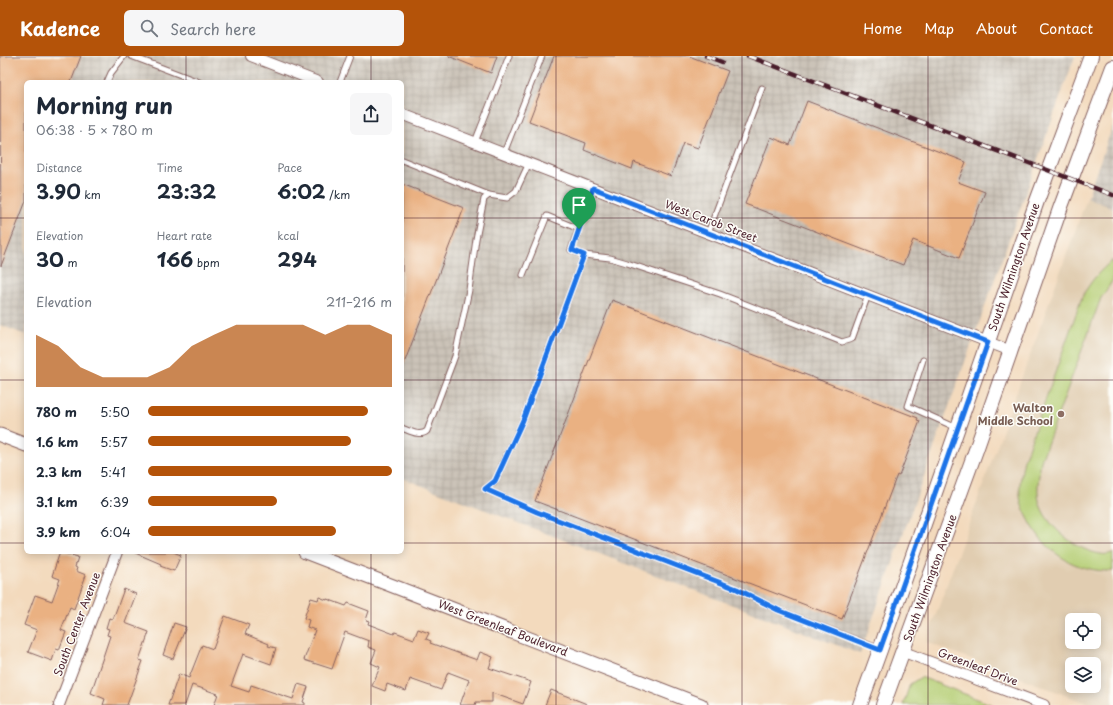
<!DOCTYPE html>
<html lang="en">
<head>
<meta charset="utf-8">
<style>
  :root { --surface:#fff; --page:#f6f6f7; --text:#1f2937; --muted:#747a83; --accent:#b45309 }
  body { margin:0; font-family:"Playpen Sans",sans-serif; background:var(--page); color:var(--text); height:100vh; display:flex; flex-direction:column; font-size:15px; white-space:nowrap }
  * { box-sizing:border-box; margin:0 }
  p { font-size:13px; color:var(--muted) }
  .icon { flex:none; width:22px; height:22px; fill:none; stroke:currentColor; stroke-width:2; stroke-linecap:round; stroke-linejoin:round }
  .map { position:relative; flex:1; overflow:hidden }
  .sheet { position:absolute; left:24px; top:24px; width:380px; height:474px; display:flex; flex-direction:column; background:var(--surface); border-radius:6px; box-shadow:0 2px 10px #0003 }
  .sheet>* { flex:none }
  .buttons { position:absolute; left:1065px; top:557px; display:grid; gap:8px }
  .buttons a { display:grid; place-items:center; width:36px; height:36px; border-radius:6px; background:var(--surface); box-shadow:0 2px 10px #0003; font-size:20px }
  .pin { position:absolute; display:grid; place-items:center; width:34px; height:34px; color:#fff; margin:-41px -17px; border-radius:50% 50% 50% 0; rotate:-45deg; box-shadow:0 0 4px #0007 }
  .pin .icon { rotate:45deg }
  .round { display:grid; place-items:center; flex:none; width:42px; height:42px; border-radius:6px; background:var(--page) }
  .head { display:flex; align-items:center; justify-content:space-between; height:68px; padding:0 12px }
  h1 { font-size:22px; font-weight:700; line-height:30px }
  .figures { display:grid; grid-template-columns:repeat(3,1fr); gap:6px; height:68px; padding:4px 12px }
  .figures div { display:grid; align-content:center }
  .figures b { font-size:20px; font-weight:700 }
  .figures small { font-size:11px; font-weight:400 }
  .figures p { font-size:11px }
  .chart { height:112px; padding:8px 12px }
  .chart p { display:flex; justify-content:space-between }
  .chart svg { width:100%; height:72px; margin-top:4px; fill:var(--accent); opacity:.7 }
  ul { padding:0 12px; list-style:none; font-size:13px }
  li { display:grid; grid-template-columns:64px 48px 1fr; align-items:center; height:30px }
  li i { height:10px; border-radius:5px; background:var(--accent) }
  header { display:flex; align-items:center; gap:24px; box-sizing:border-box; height:56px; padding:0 20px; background:var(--accent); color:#fff }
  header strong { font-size:19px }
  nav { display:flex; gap:22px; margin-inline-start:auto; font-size:14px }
  .search { width:280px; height:36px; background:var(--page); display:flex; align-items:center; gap:10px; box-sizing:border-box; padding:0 14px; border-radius:6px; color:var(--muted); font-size:15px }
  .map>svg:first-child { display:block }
</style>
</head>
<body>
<header>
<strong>Kadence</strong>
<div class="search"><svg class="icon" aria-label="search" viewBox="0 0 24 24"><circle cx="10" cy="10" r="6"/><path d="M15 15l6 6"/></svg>Search here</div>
<nav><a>Home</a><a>Map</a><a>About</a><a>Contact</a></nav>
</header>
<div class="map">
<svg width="1113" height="649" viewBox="0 0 1113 649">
  <defs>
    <pattern id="industrial-grid" width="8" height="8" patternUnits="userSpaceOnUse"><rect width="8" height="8" fill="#cbc3b8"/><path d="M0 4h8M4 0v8" fill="none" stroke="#b0a79e"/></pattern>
  </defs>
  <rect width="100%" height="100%" fill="#fdfcf7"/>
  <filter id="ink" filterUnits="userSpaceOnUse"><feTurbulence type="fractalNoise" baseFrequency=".025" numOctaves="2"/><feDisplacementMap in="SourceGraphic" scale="8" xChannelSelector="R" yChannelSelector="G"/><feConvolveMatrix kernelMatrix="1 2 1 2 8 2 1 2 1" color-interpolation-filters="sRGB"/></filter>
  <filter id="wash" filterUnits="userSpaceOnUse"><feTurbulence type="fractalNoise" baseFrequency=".012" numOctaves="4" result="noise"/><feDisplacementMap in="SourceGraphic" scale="16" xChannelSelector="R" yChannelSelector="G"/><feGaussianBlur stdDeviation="0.9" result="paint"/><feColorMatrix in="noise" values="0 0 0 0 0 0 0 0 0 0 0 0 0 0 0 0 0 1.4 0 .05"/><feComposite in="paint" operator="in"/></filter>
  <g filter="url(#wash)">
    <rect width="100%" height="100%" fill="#f3dabd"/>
    <!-- built -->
    <path fill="#e1cdb1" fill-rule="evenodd" d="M1087,142L1113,152V649H1092L926,586ZM1072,564H1094V586H1072ZM1072,608H1094V630H1072Z"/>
    <!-- industrial -->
    <g fill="url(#industrial-grid)">
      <path d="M0,0H1075L860,598L402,422V26H26V279L0,269Z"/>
      <path d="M1113,69V152L1087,142Z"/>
    </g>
    <!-- park -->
    <g fill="#b5ce74" stroke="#807650">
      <path d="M1113,204V224L1101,242L1041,405C1039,420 1035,437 1041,451C1050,473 1078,495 1101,498C1104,499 1109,498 1113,497V515C1075,516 1046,497 1029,464C1026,458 1023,452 1021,447C1018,433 1021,418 1024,404L1082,241C1090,226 1100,214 1113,204Z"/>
      <path d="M921,621L993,649H903L910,628Z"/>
    </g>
    <g id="blocks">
      <!-- building -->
      <g fill="#eab182">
        <path d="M0,0H81L71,26H26V145L1,210Z"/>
        <path d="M448,0H497L491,17Z"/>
        <path d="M554,0H689L728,15L698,92L683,87L671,120L634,106L632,113L584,94L586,87L529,65Z"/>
        <path d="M807,45L966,106L958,126L985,136L959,202L913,184L903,209L745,148L771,81L790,89Z"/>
        <path d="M402,128L464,152L403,310H402Z"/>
        <path d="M612,244L918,362L917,364L920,365L899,420L897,419L842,563L535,445Z"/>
        <path d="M60,496L78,501L75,511L77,512L76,515L86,519L74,553L70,551L61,574L66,576L59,594L56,593L52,605L28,596L37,574L24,569L35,539L52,545L60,523L52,520Z"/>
        <path d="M133,496H173L181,499L174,515L160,510L161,508Z"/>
        <path d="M124,533L136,538L125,567L149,576L139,604L143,605L127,649H103L105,643L91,637L110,580L107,579L109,573L106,572L109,562L113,563Z"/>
        <path d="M319,541L327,544V543L346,550L348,547L369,555L366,564L369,565L368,568L394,578L395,576L414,583L418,573L429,577L426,583L431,585L430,587L477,604L480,596L493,601L489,612L531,626L523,648L492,637V646H476L475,649H460L469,624L448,616L441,634L410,623L406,635L387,628L385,635L372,630L380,611L371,607L376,594L368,591L369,585L345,576L332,613L304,604L315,574L307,571L309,564L304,562L311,542L318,544Z"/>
        <path d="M225,560L249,569L245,578L269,588L268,590L276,592L271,608L243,598L231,630L249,636L251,629L293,643L298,628L308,631L303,646L305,647V649H214L218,638L192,629L185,649H168L179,618L189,622L202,589L213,593Z"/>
        <path d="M174,567L186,571L173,603L163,599Z"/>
        <path d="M551,634L587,648V649H545Z"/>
      </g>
    </g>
  </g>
  <g filter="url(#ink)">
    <use href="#blocks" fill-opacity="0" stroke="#85605e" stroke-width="1"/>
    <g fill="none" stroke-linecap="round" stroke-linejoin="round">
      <defs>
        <g id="service">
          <path d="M131,0L199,26"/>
          <path d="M107,26L111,17L124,0"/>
          <path d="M340,26L350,0"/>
          <path d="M475,86L509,0"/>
          <path d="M504,97L542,0"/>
          <path d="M402,104L489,139"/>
          <path d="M593,132L571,194L584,199L610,202L627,207L720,238L842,286L852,283L868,239"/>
          <path d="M708,177L762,32"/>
          <path d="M584,199L523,364L495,425L485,433L537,456L737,533L778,554L880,593"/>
          <path d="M523,219L547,160L579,173"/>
          <path d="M923,304L908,350L957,372"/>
          <path d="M402,372C410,375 420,381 427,375L455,300L469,234L476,183L484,143L489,139L507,142L516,135L529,107"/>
        </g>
        <g id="minor">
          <path d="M251,0L318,26"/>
          <path d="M402,58L1011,295"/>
          <path d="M904,596L1044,649"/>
          <path d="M59,649L117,496"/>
        </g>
        <g id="tertiary">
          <path d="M0,379L26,389"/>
          <path d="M305,496L701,649"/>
        </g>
        <g id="secondary">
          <path d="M860,649L880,594L1037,145L1091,0"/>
          <path d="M883,649L976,394L1060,153L1113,11"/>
        </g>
      </defs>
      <!-- service casing -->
      <use href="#service" stroke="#85605e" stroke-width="7"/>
      <!-- minor casing -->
      <use href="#minor" stroke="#85605e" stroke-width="12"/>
      <!-- tertiary casing -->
      <use href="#tertiary" stroke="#85605e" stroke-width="15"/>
      <!-- secondary casing -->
      <use href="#secondary" stroke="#85605e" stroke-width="16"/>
      <!-- service -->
      <use href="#service" stroke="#fff" stroke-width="5"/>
      <!-- minor -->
      <use href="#minor" stroke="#fff" stroke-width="10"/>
      <!-- tertiary -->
      <use href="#tertiary" stroke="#fff" stroke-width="13"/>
      <!-- secondary -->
      <use href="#secondary" stroke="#fff" stroke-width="14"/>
      <defs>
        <g id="rail">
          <path d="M706,0L722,6"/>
          <path d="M748,0L1113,139"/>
        </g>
      </defs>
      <!-- rail casing -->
      <use href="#rail" stroke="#4a1f2b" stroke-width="4.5"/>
      <!-- rail -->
      <use href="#rail" stroke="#fdfcf7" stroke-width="3" stroke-dasharray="9" stroke-linecap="butt"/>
    </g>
  </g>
  <g fill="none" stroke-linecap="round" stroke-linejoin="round" filter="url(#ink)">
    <defs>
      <path id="route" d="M593,132L988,286L880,594L778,554L737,533L537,456L485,433L495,425L523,364L584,199L572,194Z"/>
    </defs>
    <!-- route casing -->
    <use href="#route" stroke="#fff" stroke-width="8"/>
    <!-- route -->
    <use href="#route" stroke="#1a73e8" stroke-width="5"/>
  </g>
  <!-- grid -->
  <path fill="none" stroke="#4a1f2b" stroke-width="1" stroke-opacity="0.55" d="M186,0V26M371,0V26M556,0V649M742,0V649M928,0V649M0,162H26M402,162H1113M0,324H26M402,324H1113M0,487H26M402,487H1113M186,496V649M371,496V649"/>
  <!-- markers -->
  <circle fill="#8d6e63" stroke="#fdfcf7" stroke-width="1.5" cx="1061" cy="358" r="4"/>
  <g text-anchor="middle" stroke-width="3" stroke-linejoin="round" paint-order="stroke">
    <!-- street labels -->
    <g font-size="11" fill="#4a1f2b" stroke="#fdfcf7">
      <text transform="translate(711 165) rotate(21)" y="4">West Carob Street</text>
      <text transform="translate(1014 211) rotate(-71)" y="4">South Wilmington Avenue</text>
      <text transform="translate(930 522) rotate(-70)" y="4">South Wilmington Avenue</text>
      <text transform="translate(77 568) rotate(-69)" y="4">South Center Avenue</text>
      <text transform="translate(503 572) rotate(21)" y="4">West Greenleaf Boulevard</text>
      <text transform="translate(978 611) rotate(21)" y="4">Greenleaf Drive</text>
    </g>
    <!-- education labels -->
    <g font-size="11" font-weight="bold" fill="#785e54" stroke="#fdfcf7" text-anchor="end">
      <text x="1053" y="356">Walton<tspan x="1053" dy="13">Middle School</tspan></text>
    </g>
  </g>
</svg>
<div class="buttons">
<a><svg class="icon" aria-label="locate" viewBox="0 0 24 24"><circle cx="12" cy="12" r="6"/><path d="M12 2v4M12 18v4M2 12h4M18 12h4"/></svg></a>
<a><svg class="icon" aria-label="layers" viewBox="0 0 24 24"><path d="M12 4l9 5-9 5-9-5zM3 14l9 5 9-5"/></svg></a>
</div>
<div class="pin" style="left:579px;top:173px;background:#1e9e55"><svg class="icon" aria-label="arrive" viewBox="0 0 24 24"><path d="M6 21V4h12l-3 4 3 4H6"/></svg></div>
<section class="sheet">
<div class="head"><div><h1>Morning run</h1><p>06:38 · 5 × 780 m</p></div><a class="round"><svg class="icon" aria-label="share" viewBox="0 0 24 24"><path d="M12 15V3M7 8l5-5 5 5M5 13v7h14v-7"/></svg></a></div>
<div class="figures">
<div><p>Distance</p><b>3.90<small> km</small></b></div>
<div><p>Time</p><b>23:32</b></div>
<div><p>Pace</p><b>6:02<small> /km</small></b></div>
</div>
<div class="figures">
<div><p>Elevation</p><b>30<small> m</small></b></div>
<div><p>Heart rate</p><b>166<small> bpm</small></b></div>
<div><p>kcal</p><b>294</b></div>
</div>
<div class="chart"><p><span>Elevation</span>211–216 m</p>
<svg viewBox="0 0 160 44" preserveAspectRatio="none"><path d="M0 44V12L10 19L20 32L30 38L40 38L50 38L60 32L70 19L80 12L90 6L100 6L110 6L120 6L130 12L140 6L150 6L160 12V44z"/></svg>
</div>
<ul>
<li><b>780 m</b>5:50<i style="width:90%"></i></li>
<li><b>1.6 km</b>5:57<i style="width:83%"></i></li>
<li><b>2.3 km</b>5:41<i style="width:100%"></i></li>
<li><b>3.1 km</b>6:39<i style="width:53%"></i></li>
<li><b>3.9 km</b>6:04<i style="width:77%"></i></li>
</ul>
</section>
</div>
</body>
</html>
